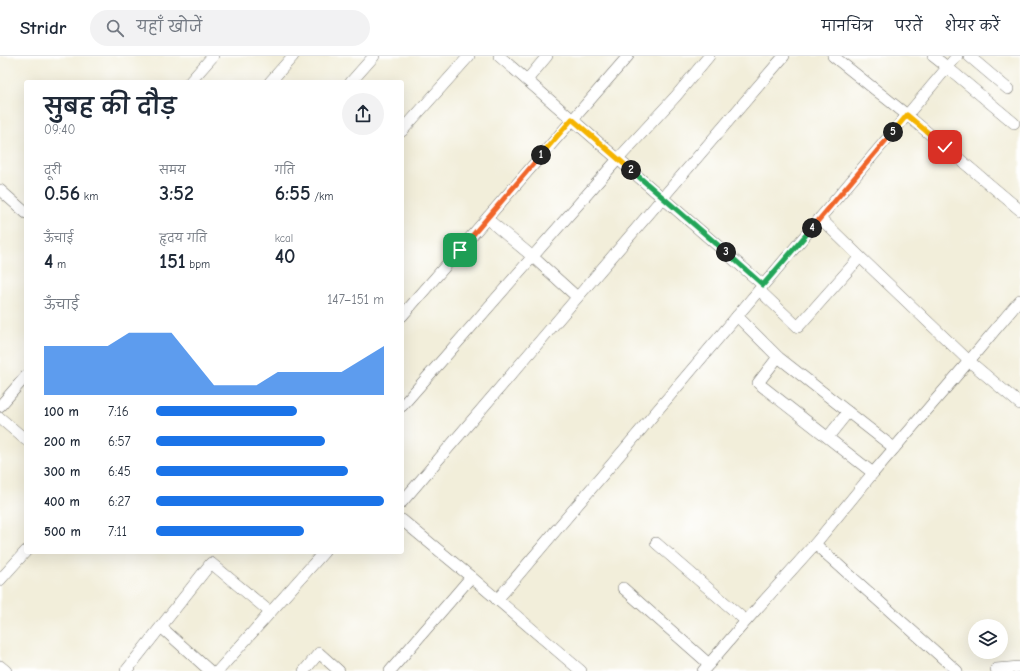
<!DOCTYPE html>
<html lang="hi">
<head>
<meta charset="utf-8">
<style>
  :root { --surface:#fff; --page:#f2f2f3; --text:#1f2937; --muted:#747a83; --line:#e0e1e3; --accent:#1a73e8 }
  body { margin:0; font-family:"Comic Neue","Playpen Sans Deva",sans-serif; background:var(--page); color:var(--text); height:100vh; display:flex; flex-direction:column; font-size:15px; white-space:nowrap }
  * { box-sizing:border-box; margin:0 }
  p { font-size:13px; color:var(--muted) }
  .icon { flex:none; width:22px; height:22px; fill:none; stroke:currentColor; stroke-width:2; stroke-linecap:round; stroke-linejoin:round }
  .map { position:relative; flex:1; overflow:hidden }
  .drawer { position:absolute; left:24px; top:24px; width:380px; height:474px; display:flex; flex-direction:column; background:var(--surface); border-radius:4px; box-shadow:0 4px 16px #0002 }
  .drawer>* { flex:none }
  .controls { position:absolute; left:968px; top:563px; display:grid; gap:8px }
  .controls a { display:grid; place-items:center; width:40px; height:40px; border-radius:50%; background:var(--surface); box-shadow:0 4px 16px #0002; font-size:20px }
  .pin { position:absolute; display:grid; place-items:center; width:34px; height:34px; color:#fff; margin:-17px; border-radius:8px; box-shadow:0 2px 6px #0006 }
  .km { position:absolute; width:20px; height:20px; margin:-10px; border-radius:50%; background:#222; color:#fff; font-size:11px; line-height:20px; text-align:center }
  .round { display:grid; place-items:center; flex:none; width:42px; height:42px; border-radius:21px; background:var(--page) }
  .headline { display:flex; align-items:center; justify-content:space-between; height:68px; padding:0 20px }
  h1 { font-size:22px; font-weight:600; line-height:30px }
  .metrics { display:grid; grid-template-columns:repeat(3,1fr); gap:6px; height:68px; padding:4px 20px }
  .metrics div { display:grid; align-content:center }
  .metrics b { font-size:20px; font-weight:600 }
  .metrics small { font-size:11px; font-weight:400 }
  .metrics p { font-size:11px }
  .chart { height:112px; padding:8px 20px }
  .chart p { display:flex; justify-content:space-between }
  .chart svg { width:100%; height:72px; margin-top:4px; fill:var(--accent); opacity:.7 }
  ul { padding:0 20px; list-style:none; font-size:13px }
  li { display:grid; grid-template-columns:64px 48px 1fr; align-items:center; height:30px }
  li i { height:10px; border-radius:5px; background:var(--accent) }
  header { display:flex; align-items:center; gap:24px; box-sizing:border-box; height:56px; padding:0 20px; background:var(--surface); border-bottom:1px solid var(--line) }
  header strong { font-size:19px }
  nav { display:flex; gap:22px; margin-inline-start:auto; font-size:14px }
  .search { width:280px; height:36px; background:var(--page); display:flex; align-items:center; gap:10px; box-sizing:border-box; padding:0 14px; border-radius:22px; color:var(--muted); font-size:15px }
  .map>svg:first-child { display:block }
</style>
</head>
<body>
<header>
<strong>Stridr</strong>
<div class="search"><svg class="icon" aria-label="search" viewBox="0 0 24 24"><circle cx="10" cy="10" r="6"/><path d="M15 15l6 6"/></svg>यहाँ खोजें</div>
<nav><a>मानचित्र</a><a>परतें</a><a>शेयर करें</a></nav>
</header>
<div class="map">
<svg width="1020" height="615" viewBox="0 0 1020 615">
  <rect width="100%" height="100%" fill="#fff"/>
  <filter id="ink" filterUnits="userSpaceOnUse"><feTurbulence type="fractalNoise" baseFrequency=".025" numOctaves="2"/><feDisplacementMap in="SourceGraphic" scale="8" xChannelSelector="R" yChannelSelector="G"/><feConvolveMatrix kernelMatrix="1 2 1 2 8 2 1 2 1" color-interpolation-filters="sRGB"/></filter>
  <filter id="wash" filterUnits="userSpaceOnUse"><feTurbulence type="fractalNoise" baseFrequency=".012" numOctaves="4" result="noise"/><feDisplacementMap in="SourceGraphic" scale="16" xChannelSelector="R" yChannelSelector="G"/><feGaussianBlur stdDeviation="0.9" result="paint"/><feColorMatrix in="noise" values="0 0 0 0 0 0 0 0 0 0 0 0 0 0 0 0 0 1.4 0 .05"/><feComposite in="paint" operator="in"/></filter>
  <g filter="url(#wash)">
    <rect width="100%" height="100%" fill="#f2eeda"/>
  </g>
  <g filter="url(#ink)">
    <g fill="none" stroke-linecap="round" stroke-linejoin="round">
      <defs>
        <g id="minor">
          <path d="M499,0L763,229"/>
          <path d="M833,0L907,59L1020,154"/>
          <path d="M933,0L947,11L1014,67"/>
          <path d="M969,0L1008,33"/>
          <path d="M527,24L547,0"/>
          <path d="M190,26L213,0"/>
          <path d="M270,26L293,0"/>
          <path d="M351,26L374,0"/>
          <path d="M402,75L469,0"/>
          <path d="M0,134L26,157"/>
          <path d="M488,161L491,166L533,201L577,241"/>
          <path d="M820,162L860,201L969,305L1020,348"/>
          <path d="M759,234L798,271L860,201"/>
          <path d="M402,260L628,0"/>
          <path d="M737,260L778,301L894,392"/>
          <path d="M778,301L758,327L873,417"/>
          <path d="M0,350L26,320"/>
          <path d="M402,350L618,103L676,40L709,0"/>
          <path d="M0,362L26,384"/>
          <path d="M828,381L848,356"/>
          <path d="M402,446C529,297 658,149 784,0"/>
          <path d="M402,464L471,521L581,615"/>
          <path d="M656,487L746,565"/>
          <path d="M815,488L957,615"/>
          <path d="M0,524L26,495"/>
          <path d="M623,532L709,608"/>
          <path d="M497,544L957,0"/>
          <path d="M161,571L210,615"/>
          <path d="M0,610L6,615"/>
          <path d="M996,613L1020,611"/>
          <path d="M126,615L211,507L270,556"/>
          <path d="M218,615L324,496"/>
          <path d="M304,615L319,597L339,615"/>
          <path d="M390,615L471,521"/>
          <path d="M703,615L746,565L815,488L873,417L969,305L1020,244"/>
        </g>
      </defs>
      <!-- minor casing -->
      <use href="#minor" stroke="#716f68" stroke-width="12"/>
      <!-- minor -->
      <use href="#minor" stroke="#fff" stroke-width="11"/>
    </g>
  </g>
  <g fill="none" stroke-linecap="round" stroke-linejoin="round" filter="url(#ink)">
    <defs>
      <path id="split-1" d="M460,194L541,99"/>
      <path id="split-2" d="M541,99L572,63L631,114"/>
      <path id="split-3" d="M631,114L726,196"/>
      <path id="split-4" d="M726,196L763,229L812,172"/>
      <path id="split-5" d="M812,172L893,76"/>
      <path id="split-6" d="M893,76L907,59L945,91"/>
    </defs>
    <!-- split-1 casing -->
    <use href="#split-1" stroke="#fff" stroke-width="8"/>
    <!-- split-2 casing -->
    <use href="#split-2" stroke="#fff" stroke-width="8"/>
    <!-- split-3 casing -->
    <use href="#split-3" stroke="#fff" stroke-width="8"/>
    <!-- split-4 casing -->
    <use href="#split-4" stroke="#fff" stroke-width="8"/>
    <!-- split-5 casing -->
    <use href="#split-5" stroke="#fff" stroke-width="8"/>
    <!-- split-6 casing -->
    <use href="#split-6" stroke="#fff" stroke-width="8"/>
    <!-- split-1 -->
    <use href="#split-1" stroke="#f0652b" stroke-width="5"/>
    <!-- split-2 -->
    <use href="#split-2" stroke="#f5b400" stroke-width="5"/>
    <!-- split-3 -->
    <use href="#split-3" stroke="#22a559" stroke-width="5"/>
    <!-- split-4 -->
    <use href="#split-4" stroke="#22a559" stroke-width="5"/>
    <!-- split-5 -->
    <use href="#split-5" stroke="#f0652b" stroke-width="5"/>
    <!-- split-6 -->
    <use href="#split-6" stroke="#f5b400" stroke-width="5"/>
  </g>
</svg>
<div class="controls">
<a><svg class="icon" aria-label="layers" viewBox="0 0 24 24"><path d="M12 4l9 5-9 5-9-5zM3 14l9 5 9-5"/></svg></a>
</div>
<div class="pin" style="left:460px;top:194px;background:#1e9e55"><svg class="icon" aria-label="arrive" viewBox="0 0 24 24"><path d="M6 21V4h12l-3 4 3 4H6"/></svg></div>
<div class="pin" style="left:945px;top:91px;background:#d93025"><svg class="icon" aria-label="check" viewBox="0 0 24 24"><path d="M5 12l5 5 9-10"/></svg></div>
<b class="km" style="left:541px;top:99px">1</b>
<b class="km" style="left:631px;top:114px">2</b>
<b class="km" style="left:726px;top:196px">3</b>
<b class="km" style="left:812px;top:172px">4</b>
<b class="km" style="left:893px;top:76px">5</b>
<section class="drawer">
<div class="headline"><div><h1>सुबह की दौड़</h1><p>09:40</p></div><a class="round"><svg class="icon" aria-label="share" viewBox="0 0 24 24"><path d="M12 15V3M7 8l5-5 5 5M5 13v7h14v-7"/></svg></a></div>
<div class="metrics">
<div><p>दूरी</p><b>0.56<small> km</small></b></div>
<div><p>समय</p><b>3:52</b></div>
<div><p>गति</p><b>6:55<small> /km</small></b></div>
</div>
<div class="metrics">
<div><p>ऊँचाई</p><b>4<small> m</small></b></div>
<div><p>हृदय गति</p><b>151<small> bpm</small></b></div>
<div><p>kcal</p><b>40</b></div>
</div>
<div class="chart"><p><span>ऊँचाई</span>147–151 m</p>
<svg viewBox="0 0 160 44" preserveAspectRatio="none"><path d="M0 44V14L10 14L20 14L30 14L40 6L50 6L60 6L70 22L80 38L90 38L100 38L110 30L120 30L130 30L140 30L150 22L160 14V44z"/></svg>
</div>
<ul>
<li><b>100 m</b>7:16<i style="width:62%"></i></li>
<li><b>200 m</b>6:57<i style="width:74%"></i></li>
<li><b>300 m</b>6:45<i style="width:84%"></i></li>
<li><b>400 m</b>6:27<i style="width:100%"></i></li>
<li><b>500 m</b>7:11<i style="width:65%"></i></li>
</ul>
</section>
</div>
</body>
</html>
